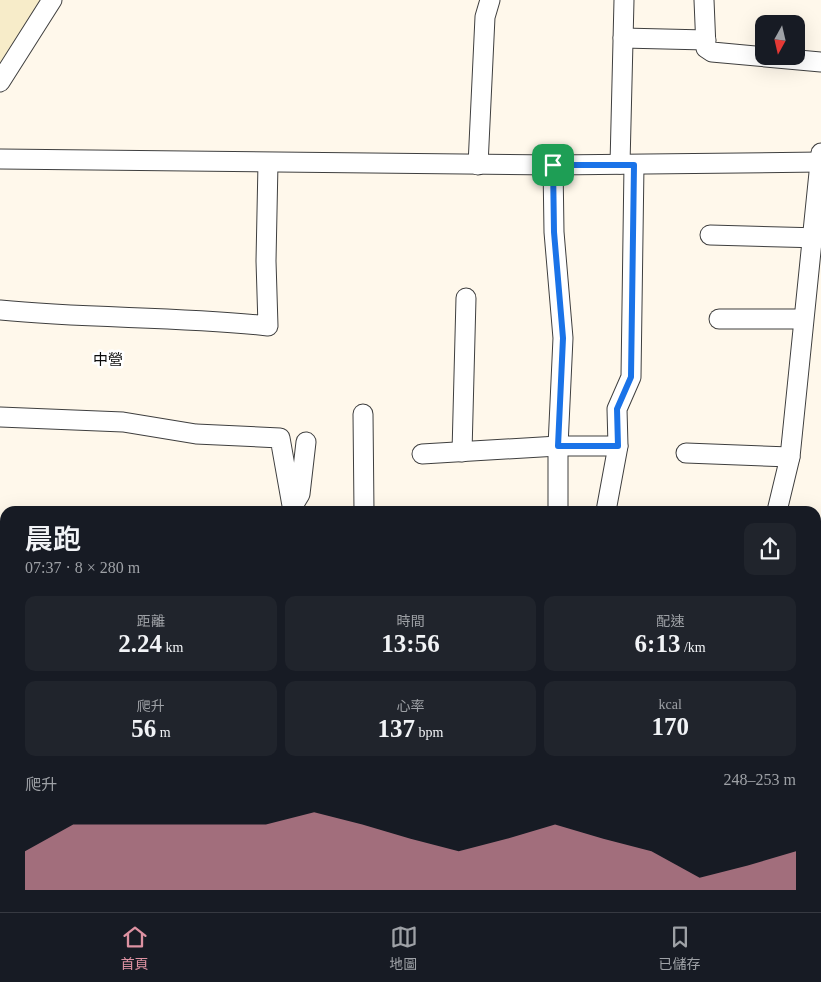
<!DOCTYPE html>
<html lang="zh-TW">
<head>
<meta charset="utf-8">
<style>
  :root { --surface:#171b24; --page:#20242c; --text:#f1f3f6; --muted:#9ea1a6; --line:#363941; --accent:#dd92a2 }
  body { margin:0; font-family:"Times New Roman","Noto Sans TC",serif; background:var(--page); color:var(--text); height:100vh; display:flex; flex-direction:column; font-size:19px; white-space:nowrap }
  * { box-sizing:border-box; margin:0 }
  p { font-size:16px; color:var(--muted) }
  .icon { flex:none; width:28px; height:28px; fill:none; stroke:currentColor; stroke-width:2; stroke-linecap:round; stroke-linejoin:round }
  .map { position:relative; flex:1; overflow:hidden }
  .details { position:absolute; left:0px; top:506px; width:821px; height:406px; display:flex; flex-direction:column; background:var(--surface); border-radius:15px 15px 0 0; box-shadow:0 5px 20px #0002 }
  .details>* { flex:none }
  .needle { width:32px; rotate:188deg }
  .fabs { position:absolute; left:755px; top:15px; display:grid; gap:10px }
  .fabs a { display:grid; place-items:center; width:50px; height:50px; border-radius:10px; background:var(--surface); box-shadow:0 5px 20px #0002; font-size:25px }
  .pin { position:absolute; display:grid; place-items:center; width:42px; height:42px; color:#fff; margin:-21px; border-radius:10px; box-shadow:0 2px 8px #0006 }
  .round { display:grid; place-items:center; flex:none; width:52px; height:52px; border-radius:10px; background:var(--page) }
  .headline { display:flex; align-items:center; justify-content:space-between; height:85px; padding:0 25px }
  h1 { font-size:28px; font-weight:600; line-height:38px }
  .figures { display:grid; grid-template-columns:repeat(3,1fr); gap:8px; height:85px; padding:5px 25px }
  .figures div { display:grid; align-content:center; border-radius:10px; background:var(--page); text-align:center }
  .figures b { font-size:25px; font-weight:600 }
  .figures small { font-size:14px; font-weight:400 }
  .figures p { font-size:14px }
  .chart { height:140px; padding:10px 25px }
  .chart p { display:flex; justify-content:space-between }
  .chart svg { width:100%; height:90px; margin-top:5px; fill:var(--accent); opacity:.7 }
  .tab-bar { display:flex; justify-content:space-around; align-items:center; height:70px; border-top:1px solid var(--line); background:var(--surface); font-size:14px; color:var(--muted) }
  .tab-bar a { display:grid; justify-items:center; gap:2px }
  .tab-bar .selected { color:var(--accent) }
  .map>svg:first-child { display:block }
</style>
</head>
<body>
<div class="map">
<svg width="821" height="912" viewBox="0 0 821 912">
  <rect width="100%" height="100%" fill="#fff8eb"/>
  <!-- farmland -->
  <path fill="#f7ecc9" d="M0,0H46L0,76Z"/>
  <!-- water -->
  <path fill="#ace7fa" stroke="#2eaad6" d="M0,585L5,586V655H0Z"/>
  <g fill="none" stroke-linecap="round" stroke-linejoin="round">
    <defs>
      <g id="minor">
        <path d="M704,0L706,48L712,52L821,62"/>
        <path d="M623,38L706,40"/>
        <path d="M0,82L52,0"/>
        <path d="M0,159L553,165L821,162"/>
        <path d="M620,164L624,0"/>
        <path d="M478,165L485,17L490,0"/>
        <path d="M553,165L554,232L563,338L558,446V511"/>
        <path d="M710,235L821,238"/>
        <path d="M0,310C89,319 179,316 268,326L266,261L268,163"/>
        <path d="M719,319H803"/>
        <path d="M363,414L364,511"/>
        <path d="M0,417L123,422L196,434L280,438L293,511"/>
        <path d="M462,452L466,298"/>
        <path d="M686,453L790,457"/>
        <path d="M422,454L558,446H618"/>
        <path d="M294,504L300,494L306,442"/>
        <path d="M606,511L618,446L617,409L631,377L634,165"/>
        <path d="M777,511L790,457L821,153"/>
        <path d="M0,576H5"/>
        <path d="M0,695H5"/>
        <path d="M816,816L821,815"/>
        <path d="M650,908L656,912"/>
        <path d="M116,912V908"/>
        <path d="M345,912V908"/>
        <path d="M613,912L614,908"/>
        <path d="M713,912L714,908"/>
      </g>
    </defs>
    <!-- minor casing -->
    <use href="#minor" stroke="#3f3f3f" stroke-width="21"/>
    <!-- minor -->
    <use href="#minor" stroke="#fff" stroke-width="19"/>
  </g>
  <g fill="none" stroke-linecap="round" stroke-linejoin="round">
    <defs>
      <path id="route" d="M553,165H634L631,377L617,409L618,446H558L563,338L554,232Z"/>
    </defs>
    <!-- route casing -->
    <use href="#route" stroke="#fff" stroke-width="10"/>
    <!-- route -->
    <use href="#route" stroke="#1a73e8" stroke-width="6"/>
  </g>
  <g text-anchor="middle" stroke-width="5" stroke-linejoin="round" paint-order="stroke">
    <!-- quarter labels -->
    <g font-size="15" fill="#0c0c0c" stroke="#fff">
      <text x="108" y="365">中營</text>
    </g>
  </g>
</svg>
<div class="fabs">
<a><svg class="needle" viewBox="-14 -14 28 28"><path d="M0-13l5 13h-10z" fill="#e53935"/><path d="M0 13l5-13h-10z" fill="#9ea1a6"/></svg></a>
</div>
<div class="pin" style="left:553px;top:165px;background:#1e9e55"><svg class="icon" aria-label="arrive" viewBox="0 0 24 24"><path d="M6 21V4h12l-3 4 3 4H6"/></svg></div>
<section class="details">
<div class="headline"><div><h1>晨跑</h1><p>07:37 · 8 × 280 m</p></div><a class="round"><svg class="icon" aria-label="share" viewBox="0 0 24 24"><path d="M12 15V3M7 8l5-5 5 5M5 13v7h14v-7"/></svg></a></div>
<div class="figures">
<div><p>距離</p><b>2.24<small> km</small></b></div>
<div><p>時間</p><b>13:56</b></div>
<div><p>配速</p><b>6:13<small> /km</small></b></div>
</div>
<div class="figures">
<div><p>爬升</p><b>56<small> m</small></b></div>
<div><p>心率</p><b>137<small> bpm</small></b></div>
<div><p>kcal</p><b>170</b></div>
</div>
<div class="chart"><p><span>爬升</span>248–253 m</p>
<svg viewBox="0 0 160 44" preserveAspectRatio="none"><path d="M0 44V25L10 12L20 12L30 12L40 12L50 12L60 6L70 12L80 19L90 25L100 19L110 12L120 19L130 25L140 38L150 32L160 25V44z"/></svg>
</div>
</section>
</div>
<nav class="tab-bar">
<a class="selected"><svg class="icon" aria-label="home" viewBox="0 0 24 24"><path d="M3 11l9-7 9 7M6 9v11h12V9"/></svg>首頁</a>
<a><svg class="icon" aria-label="map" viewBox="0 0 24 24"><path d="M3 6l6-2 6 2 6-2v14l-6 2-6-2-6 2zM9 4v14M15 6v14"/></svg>地圖</a>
<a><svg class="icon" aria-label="saved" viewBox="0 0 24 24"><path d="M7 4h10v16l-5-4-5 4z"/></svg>已儲存</a>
</nav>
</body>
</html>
